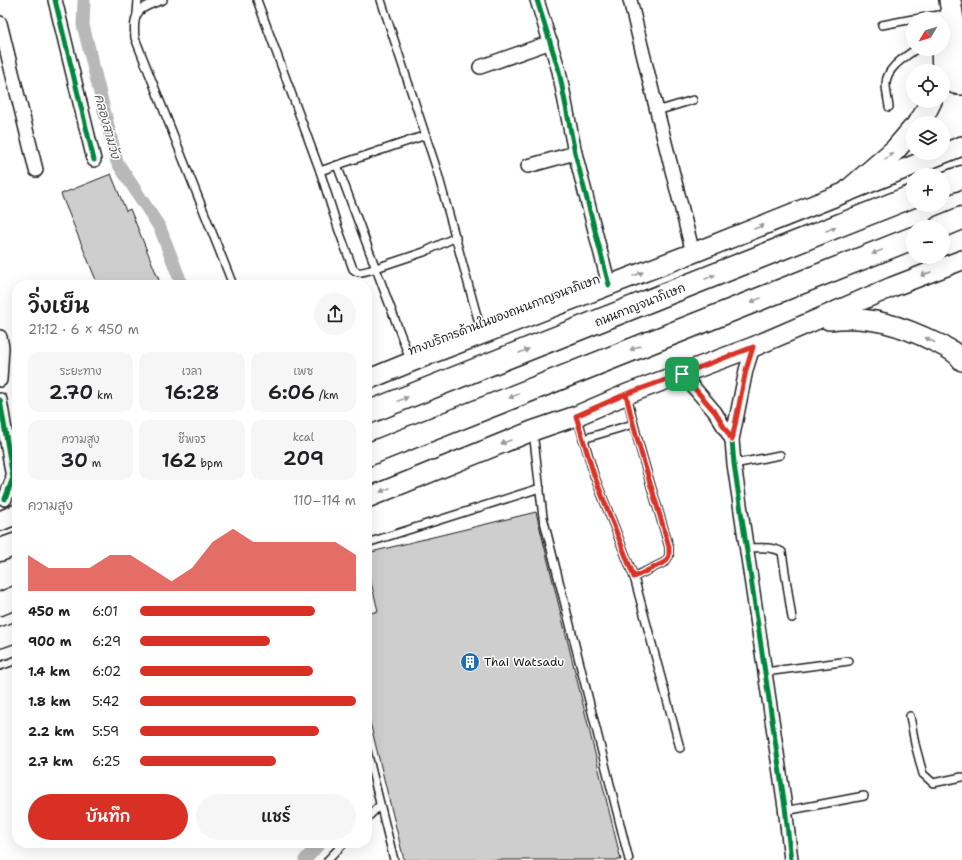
<!DOCTYPE html>
<html lang="th">
<head>
<meta charset="utf-8">
<style>
  :root { --surface:#fff; --page:#f6f6f6; --text:#202124; --muted:#757577; --accent:#d93025 }
  body { margin:0; font-family:"Shantell Sans","Playpen Sans Thai",sans-serif; background:var(--page); color:var(--text); height:100vh; display:flex; flex-direction:column; font-size:15px; white-space:nowrap }
  * { box-sizing:border-box; margin:0 }
  p { font-size:13px; color:var(--muted) }
  .icon { flex:none; width:22px; height:22px; fill:none; stroke:currentColor; stroke-width:2; stroke-linecap:round; stroke-linejoin:round }
  .map { position:relative; flex:1; overflow:hidden }
  .drawer { position:absolute; left:12px; top:280px; width:360px; height:568px; display:flex; flex-direction:column; background:var(--surface); border-radius:16px; box-shadow:0 4px 16px #0002 }
  .drawer>* { flex:none }
  .needle { width:26px; rotate:232deg }
  .tools { position:absolute; left:906px; top:12px; display:grid; gap:8px }
  .tools a { display:grid; place-items:center; width:44px; height:44px; border-radius:50%; background:var(--surface); box-shadow:0 4px 16px #0002; font-size:20px }
  .pin { position:absolute; display:grid; place-items:center; width:34px; height:34px; color:#fff; margin:-17px; border-radius:8px; box-shadow:0 2px 6px #0006 }
  .round { display:grid; place-items:center; flex:none; width:42px; height:42px; border-radius:21px; background:var(--page) }
  .summary { display:flex; align-items:center; justify-content:space-between; height:68px; padding:0 16px }
  h1 { font-size:22px; font-weight:600; line-height:30px }
  .figures { display:grid; grid-template-columns:repeat(3,1fr); gap:6px; height:68px; padding:4px 16px }
  .figures div { display:grid; align-content:center; border-radius:10px; background:var(--page); text-align:center }
  .figures b { font-size:20px; font-weight:600 }
  .figures small { font-size:11px; font-weight:400 }
  .figures p { font-size:11px }
  .chart { height:112px; padding:8px 16px }
  .chart p { display:flex; justify-content:space-between }
  .chart svg { width:100%; height:72px; margin-top:4px; fill:var(--accent); opacity:.7 }
  .cta { display:flex; gap:8px; margin-top:auto; padding:8px 16px }
  .cta a { flex:1; height:46px; border-radius:24px; background:var(--accent); color:#fff; font-size:16px; font-weight:600; line-height:46px; text-align:center }
  .cta a+a { background:var(--page); color:var(--text) }
  ul { padding:0 16px; list-style:none; font-size:13px }
  li { display:grid; grid-template-columns:64px 48px 1fr; align-items:center; height:30px }
  li i { height:10px; border-radius:5px; background:var(--accent) }
  .map>svg:first-child { display:block }
</style>
</head>
<body>
<div class="map">
<svg width="962" height="860" viewBox="0 0 962 860">
  <rect width="100%" height="100%" fill="#fff"/>
  <filter id="ink" filterUnits="userSpaceOnUse"><feTurbulence type="fractalNoise" baseFrequency=".025" numOctaves="2"/><feDisplacementMap in="SourceGraphic" scale="8" xChannelSelector="R" yChannelSelector="G"/><feConvolveMatrix kernelMatrix="1 2 1 2 8 2 1 2 1" color-interpolation-filters="sRGB"/></filter>
  <g filter="url(#ink)">
    <g fill="none" stroke-linecap="round" stroke-linejoin="round">
      <!-- canal -->
      <g stroke="#b8b8b8" stroke-width="13">
        <path d="M84,0L83,25L117,162L160,228L182,285"/>
        <path d="M305,860L320,843"/>
      </g>
    </g>
    <!-- building -->
    <g fill="#cecece" stroke="#1c1c1c">
      <path d="M111,174L126,211L130,209L161,285H98L61,194Z"/>
      <path d="M536,512L621,860H404L367,710V614L378,611L367,566V553Z"/>
    </g>
    <g fill="none" stroke-linecap="round" stroke-linejoin="round">
      <defs>
        <g id="service">
          <path d="M163,0C139,8 132,11 135,38L233,285"/>
          <path d="M257,0L320,171L338,228L353,269C358,274 363,272 370,270L424,252L456,237"/>
          <path d="M381,0L436,167L482,334"/>
          <path d="M137,14L138,0"/>
          <path d="M915,19L939,15"/>
          <path d="M882,25L913,19"/>
          <path d="M889,107C888,99 886,92 886,84C886,68 905,57 916,49"/>
          <path d="M657,111L693,100"/>
          <path d="M337,165L411,362"/>
          <path d="M320,171L426,135"/>
          <path d="M627,394C637,446 655,496 669,547V556L665,562L634,577"/>
          <path d="M577,416L594,475L634,577L680,748"/>
          <path d="M533,431L543,517L629,860"/>
          <path d="M583,439L633,424"/>
          <path d="M734,464L780,455"/>
          <path d="M367,543L540,488"/>
          <path d="M747,548C758,548 772,546 782,552L792,618"/>
          <path d="M0,666L17,660"/>
          <path d="M765,672L849,661"/>
          <path d="M910,716L915,744L923,774L933,783L962,777"/>
          <path d="M367,751L394,860"/>
          <path d="M785,811L864,796"/>
          <path d="M367,818L380,805"/>
          <path d="M328,860L344,843"/>
        </g>
        <g id="minor">
          <path d="M55,0L94,160"/>
          <path d="M537,0L559,71L575,153L609,285"/>
          <path d="M630,0L657,111L693,253"/>
          <path d="M0,23L36,170"/>
          <path d="M480,67L551,42"/>
          <path d="M528,166L575,153"/>
          <path d="M0,337L2,347L0,380"/>
          <path d="M753,347L746,370L732,440L734,464L785,807L791,860"/>
          <path d="M682,374L715,412L732,440"/>
          <path d="M0,400L13,478L5,499"/>
        </g>
        <g id="secondary">
          <path d="M829,320C869,315 901,325 937,343C945,347 957,352 962,361"/>
          <path d="M367,380L433,353L693,253L962,146"/>
          <path d="M367,498L532,431L576,416L627,394L753,347L892,287L962,260"/>
          <path d="M0,521L17,514"/>
          <path d="M0,638L17,632"/>
        </g>
        <g id="primary">
          <path d="M950,0L962,80"/>
          <path d="M942,49L943,71"/>
          <path d="M943,69C948,77 952,85 962,84"/>
          <path d="M918,123L923,117L931,101"/>
          <path d="M849,190L895,150L913,129"/>
        </g>
        <g id="trunk">
          <path d="M943,184L962,177"/>
          <path d="M940,227L962,218"/>
          <path d="M367,413L913,196"/>
          <path d="M367,455L913,238"/>
          <path d="M0,550L17,544"/>
          <path d="M0,604L17,597"/>
        </g>
      </defs>
      <!-- service casing -->
      <use href="#service" stroke="#1c1c1c" stroke-width="10"/>
      <!-- minor casing -->
      <use href="#minor" stroke="#1c1c1c" stroke-width="16"/>
      <!-- secondary casing -->
      <use href="#secondary" stroke="#1c1c1c" stroke-width="22"/>
      <!-- primary casing -->
      <use href="#primary" stroke="#1c1c1c" stroke-width="24"/>
      <!-- trunk casing -->
      <use href="#trunk" stroke="#1c1c1c" stroke-width="25"/>
      <!-- service -->
      <use href="#service" stroke="#fff" stroke-width="7"/>
      <!-- minor -->
      <use href="#minor" stroke="#fff" stroke-width="13"/>
      <!-- secondary -->
      <use href="#secondary" stroke="#fff" stroke-width="19"/>
      <!-- primary -->
      <use href="#primary" stroke="#fff" stroke-width="21"/>
      <!-- trunk -->
      <use href="#trunk" stroke="#fff" stroke-width="22"/>
      <defs>
        <g id="cycleway">
          <path d="M55,0L94,160"/>
          <path d="M537,0L559,71L575,153L609,285"/>
          <path d="M753,347L746,370L732,440L734,464L785,807L791,860"/>
          <path d="M0,400L13,478L5,499"/>
        </g>
      </defs>
      <!-- cycleway casing -->
      <use href="#cycleway" stroke="#fff" stroke-width="8"/>
      <!-- cycleway -->
      <use href="#cycleway" stroke="#00873e" stroke-width="5"/>
    </g>
    <!-- one-way arrows -->
    <defs><path id="oneway-solid" d="M-6-.8H1V-3.2L6.5 0L1 3.2V.8H-6Z"/></defs>
    <g fill="#999">
      <use href="#oneway-solid" transform="translate(889 156) rotate(-41)"/>
      <use href="#oneway-solid" transform="translate(759 227) rotate(-22)"/>
      <use href="#oneway-solid" transform="translate(831 229) rotate(-22)"/>
      <use href="#oneway-solid" transform="translate(877 252) rotate(158)"/>
      <use href="#oneway-solid" transform="translate(638 274) rotate(-21)"/>
      <use href="#oneway-solid" transform="translate(926 274) rotate(159)"/>
      <use href="#oneway-solid" transform="translate(710 277) rotate(-22)"/>
      <use href="#oneway-solid" transform="translate(756 300) rotate(158)"/>
      <use href="#oneway-solid" transform="translate(930 340) rotate(-153)"/>
      <use href="#oneway-solid" transform="translate(635 348) rotate(158)"/>
      <use href="#oneway-solid" transform="translate(524 351) rotate(-22)"/>
      <use href="#oneway-solid" transform="translate(514 396) rotate(158)"/>
      <use href="#oneway-solid" transform="translate(403 399) rotate(-22)"/>
      <use href="#oneway-solid" transform="translate(506 442) rotate(158)"/>
      <use href="#oneway-solid" transform="translate(385 490) rotate(158)"/>
    </g>
  </g>
  <g fill="none" stroke-linecap="round" stroke-linejoin="round" filter="url(#ink)">
    <defs>
      <path id="route" d="M682,374L626,394L576,416L594,475L634,577L665,562L669,556V547C655,496 637,446 626,394L682,374L715,412L732,440L746,370L753,347L682,374"/>
    </defs>
    <!-- route casing -->
    <use href="#route" stroke="#fff" stroke-width="8"/>
    <!-- route -->
    <use href="#route" stroke="#d93025" stroke-width="5"/>
  </g>
  <!-- icons -->
  <defs>
    <symbol id="building-disc" viewBox="-11 -11 22 22"><circle r="9.5" fill="#1f6fb2" stroke="#fff"/><path d="M-4-6H4V6H1V3H-1V6H-4ZM-2.5-4.3h1.7v1.8h-1.7ZM.8-4.3h1.7v1.8H.8ZM-2.5-1h1.7V.8h-1.7ZM.8-1h1.7V.8H.8Z" fill="#fff"/></symbol>
  </defs>
  <g fill-rule="evenodd">
    <use href="#building-disc" x="459" y="651" width="22" height="22"/>
  </g>
  <g text-anchor="middle" stroke-width="3" stroke-linejoin="round" paint-order="stroke">
    <!-- street labels -->
    <g font-size="12" fill="#1c1c1c" stroke="#fff">
      <text transform="translate(640 305) rotate(-22)" y="4">ถนนกาญจนาภิเษก</text>
      <text transform="translate(504 315) rotate(-21)" y="4">ทางบริการด้านในของถนนกาญจนาภิเษก</text>
    </g>
    <!-- poi labels -->
    <g font-size="12" fill="#1c1c1c" stroke="#fff" text-anchor="start">
      <text x="484" y="666">Thai Watsadu</text>
    </g>
    <!-- water labels -->
    <g font-size="13" font-style="italic" fill="#5a5a5a" stroke="#fff">
      <text transform="translate(108 126) rotate(75)" y="5">คลองสามวัง</text>
    </g>
  </g>
</svg>
<div class="tools">
<a><svg class="needle" viewBox="-14 -14 28 28"><path d="M0-13l5 13h-10z" fill="#e53935"/><path d="M0 13l5-13h-10z" fill="#757577"/></svg></a>
<a><svg class="icon" aria-label="locate" viewBox="0 0 24 24"><circle cx="12" cy="12" r="6"/><path d="M12 2v4M12 18v4M2 12h4M18 12h4"/></svg></a>
<a><svg class="icon" aria-label="layers" viewBox="0 0 24 24"><path d="M12 4l9 5-9 5-9-5zM3 14l9 5 9-5"/></svg></a>
<a>+</a>
<a>−</a>
</div>
<div class="pin" style="left:682px;top:374px;background:#1e9e55"><svg class="icon" aria-label="arrive" viewBox="0 0 24 24"><path d="M6 21V4h12l-3 4 3 4H6"/></svg></div>
<section class="drawer">
<div class="summary"><div><h1>วิ่งเย็น</h1><p>21:12 · 6 × 450 m</p></div><a class="round"><svg class="icon" aria-label="share" viewBox="0 0 24 24"><path d="M12 15V3M7 8l5-5 5 5M5 13v7h14v-7"/></svg></a></div>
<div class="figures">
<div><p>ระยะทาง</p><b>2.70<small> km</small></b></div>
<div><p>เวลา</p><b>16:28</b></div>
<div><p>เพซ</p><b>6:06<small> /km</small></b></div>
</div>
<div class="figures">
<div><p>ความสูง</p><b>30<small> m</small></b></div>
<div><p>ชีพจร</p><b>162<small> bpm</small></b></div>
<div><p>kcal</p><b>209</b></div>
</div>
<div class="chart"><p><span>ความสูง</span>110–114 m</p>
<svg viewBox="0 0 160 44" preserveAspectRatio="none"><path d="M0 44V22L10 30L20 30L30 30L40 22L50 22L60 30L70 38L80 30L90 14L100 6L110 14L120 14L130 14L140 14L150 14L160 22V44z"/></svg>
</div>
<ul>
<li><b>450 m</b>6:01<i style="width:81%"></i></li>
<li><b>900 m</b>6:29<i style="width:60%"></i></li>
<li><b>1.4 km</b>6:02<i style="width:80%"></i></li>
<li><b>1.8 km</b>5:42<i style="width:100%"></i></li>
<li><b>2.2 km</b>5:59<i style="width:83%"></i></li>
<li><b>2.7 km</b>6:25<i style="width:63%"></i></li>
</ul>
<div class="cta"><a>บันทึก</a><a>แชร์</a></div>
</section>
</div>
</body>
</html>
